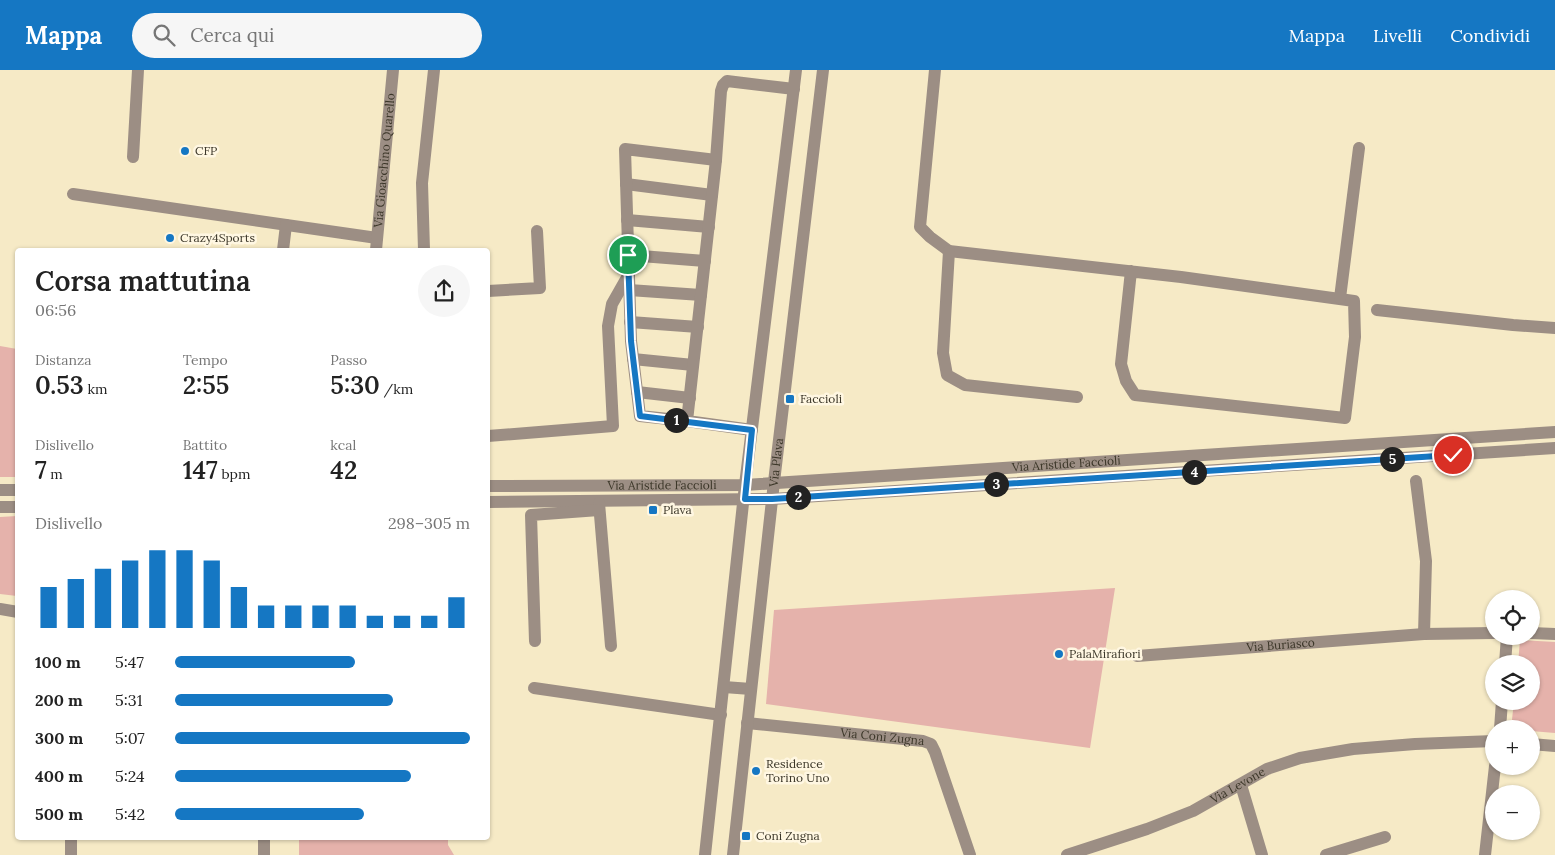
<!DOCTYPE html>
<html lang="it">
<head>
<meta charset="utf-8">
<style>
  :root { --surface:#fff; --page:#f6f6f6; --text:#222; --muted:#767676; --accent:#1577c3 }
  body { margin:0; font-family:Lora,serif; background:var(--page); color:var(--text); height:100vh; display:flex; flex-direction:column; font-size:19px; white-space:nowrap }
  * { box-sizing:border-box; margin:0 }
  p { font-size:16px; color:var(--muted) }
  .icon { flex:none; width:28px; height:28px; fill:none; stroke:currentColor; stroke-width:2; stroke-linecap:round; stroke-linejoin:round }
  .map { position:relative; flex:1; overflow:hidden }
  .details { position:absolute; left:15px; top:178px; width:475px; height:592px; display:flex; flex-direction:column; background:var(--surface); border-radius:5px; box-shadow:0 1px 4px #0004 }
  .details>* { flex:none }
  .fabs { position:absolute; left:1485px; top:520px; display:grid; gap:10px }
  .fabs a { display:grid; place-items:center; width:55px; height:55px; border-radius:50%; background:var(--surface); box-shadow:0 1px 4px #0004; font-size:25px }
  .pin { position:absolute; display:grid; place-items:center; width:42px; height:42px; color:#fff; margin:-21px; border:2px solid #fff; border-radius:50%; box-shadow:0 1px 5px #0007 }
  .km { position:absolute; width:25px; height:25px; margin:-12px; border-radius:50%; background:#222; color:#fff; font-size:14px; line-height:25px; text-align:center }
  .round { display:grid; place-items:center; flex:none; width:52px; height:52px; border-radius:26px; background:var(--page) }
  .head { display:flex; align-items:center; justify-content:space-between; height:85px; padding:0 20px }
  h1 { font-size:28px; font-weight:600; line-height:38px }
  .metrics { display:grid; grid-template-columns:repeat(3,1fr); gap:8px; height:85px; padding:5px 20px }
  .metrics div { display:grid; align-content:center }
  .metrics b { font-size:25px; font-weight:600 }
  .metrics small { font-size:14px; font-weight:400 }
  .metrics p { font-size:14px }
  .chart { height:140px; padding:10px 20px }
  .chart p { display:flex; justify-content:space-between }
  .chart svg { width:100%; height:90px; margin-top:5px; stroke:var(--accent); stroke-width:6 }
  ul { padding:0 20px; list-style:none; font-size:16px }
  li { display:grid; grid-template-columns:80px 60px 1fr; align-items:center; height:38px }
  li i { height:12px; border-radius:6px; background:var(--accent) }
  header { display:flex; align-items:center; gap:30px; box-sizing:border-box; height:70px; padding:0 25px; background:var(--accent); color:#fff }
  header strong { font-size:24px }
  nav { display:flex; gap:28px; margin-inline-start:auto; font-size:18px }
  .search { width:350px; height:45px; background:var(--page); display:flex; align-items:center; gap:12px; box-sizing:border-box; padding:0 18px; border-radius:28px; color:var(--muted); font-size:19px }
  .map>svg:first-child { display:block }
</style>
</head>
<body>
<header>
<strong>Mappa</strong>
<div class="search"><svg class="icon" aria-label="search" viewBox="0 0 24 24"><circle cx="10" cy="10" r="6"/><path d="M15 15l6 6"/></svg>Cerca qui</div>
<nav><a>Mappa</a><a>Livelli</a><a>Condividi</a></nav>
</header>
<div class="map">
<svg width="1555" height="785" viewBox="0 0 1555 785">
  <rect width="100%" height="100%" fill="#f6eac6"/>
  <!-- green -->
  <g fill="#e5b2ab">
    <path d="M0,276L17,279V407H0Z"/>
    <path d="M17,446H18L17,526L0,524V447Z"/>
    <path d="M1115,518L1090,678L766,634L774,540Z"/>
    <path d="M1520,570L1555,572V663L1531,661V659H1511L1514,631H1531V594H1518Z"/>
    <path d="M299,768H448V775L454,785H299Z"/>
  </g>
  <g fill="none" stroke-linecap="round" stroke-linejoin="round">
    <!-- minor -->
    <g stroke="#9c8e84" stroke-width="12">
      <path d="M935,0L920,157L930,167L949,181L1181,207L1354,231L1355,267L1345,348L1135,325L1126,311L1121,294L1131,201"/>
      <path d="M133,87L138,0"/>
      <path d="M626,114L712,125"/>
      <path d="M73,124L377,168"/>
      <path d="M627,150L709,157"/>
      <path d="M283,180L286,155"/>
      <path id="s1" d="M376,180L393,0"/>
      <path d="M424,180L422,113L434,0"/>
      <path d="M949,181L943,283L947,305L965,315L1077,327"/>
      <path d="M628,185L705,191"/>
      <path d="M629,220L701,225"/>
      <path d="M488,221L540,218L537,161"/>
      <path d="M1340,228L1359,78"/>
      <path d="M1377,240L1513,255L1555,258"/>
      <path d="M630,252L698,257"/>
      <path d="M633,289L693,295"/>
      <path d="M637,322L690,328"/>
      <path d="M687,351L640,346L631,271L625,79L716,90"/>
      <path d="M752,360L687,351L716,90L721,21L723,15L727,11L794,19"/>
      <path d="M488,366L613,356L608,256L612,234L629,204"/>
      <path d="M1416,411L1426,491L1424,564"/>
      <path id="s2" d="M488,416L745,415L1555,362"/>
      <path d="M0,420H18"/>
      <path d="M488,432L772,429L1555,378"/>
      <path d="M599,433L611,576"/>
      <path d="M0,437H18"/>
      <path d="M0,539L18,542"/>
      <path d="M1531,563L1555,564"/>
      <path d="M535,571L531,445L599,440"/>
      <path id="s3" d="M1137,586L1424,564L1494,563"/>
      <path d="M1505,594L1507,566"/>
      <path d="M724,617L751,619"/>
      <path d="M534,618L721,645"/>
      <path id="s4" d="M747,653L923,671L931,674L935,682L970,785"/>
      <path d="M1500,659L1502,631"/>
      <path d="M1531,674L1555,676"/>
      <path d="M1241,715L1262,785"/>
      <path d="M71,768V785"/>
      <path d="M264,785V768"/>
      <path d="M705,785L745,415L796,0"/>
      <path id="s5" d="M733,785L774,412L823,0"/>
      <path id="s6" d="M1067,785L1147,759L1193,741L1267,699L1300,688L1353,679L1415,674L1494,671"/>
      <path d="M1326,785L1385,767"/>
      <path d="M1485,785L1495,696"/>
    </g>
  </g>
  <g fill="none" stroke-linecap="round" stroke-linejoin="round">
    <defs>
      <path id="route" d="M628,185L631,271L640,346L752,360L745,429H772L1453,385"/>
    </defs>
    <!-- route casing -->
    <use href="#route" stroke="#fff" stroke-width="10"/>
    <!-- route -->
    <use href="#route" stroke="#1577c3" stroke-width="6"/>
  </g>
  <!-- markers -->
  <g fill="#1577c3" stroke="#fff7e2" stroke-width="2">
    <circle cx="185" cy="81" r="5"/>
    <circle cx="170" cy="168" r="5"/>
    <rect x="785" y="324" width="10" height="10" rx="2.5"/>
    <rect x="648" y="435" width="10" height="10" rx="2.5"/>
    <circle cx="1059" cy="584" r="5"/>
    <circle cx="756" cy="701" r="5"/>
    <rect x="741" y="761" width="10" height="10" rx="2.5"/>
  </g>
  <g text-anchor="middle" stroke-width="5" stroke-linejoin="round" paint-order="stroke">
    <!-- poi labels -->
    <g font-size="12" fill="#3c3729" stroke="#fff7e2" text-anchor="start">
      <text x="195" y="85">CFP</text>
      <text x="180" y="172">Crazy4Sports</text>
      <text x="800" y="333">Faccioli</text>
      <text x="663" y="444">Plava</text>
      <text x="1069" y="588">PalaMirafiori</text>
      <text x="766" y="698">Residence<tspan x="766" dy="14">Torino Uno</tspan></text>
      <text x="756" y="770">Coni Zugna</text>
    </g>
    <!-- street labels -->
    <g font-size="12" fill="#3c3729" stroke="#fff7e2">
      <text dy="4" stroke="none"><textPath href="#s1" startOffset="90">Via Gioacchino Quarello</textPath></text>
      <text dy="4" stroke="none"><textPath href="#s5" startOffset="395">Via Plava</textPath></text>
      <text dy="4" stroke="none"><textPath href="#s2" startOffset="579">Via Aristide Faccioli</textPath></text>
      <text dy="4" stroke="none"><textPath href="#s2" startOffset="174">Via Aristide Faccioli</textPath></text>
      <text dy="4" stroke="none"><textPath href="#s3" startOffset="144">Via Buriasco</textPath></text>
      <text dy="4" stroke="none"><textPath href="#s4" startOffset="136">Via Coni Zugna</textPath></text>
      <text dy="4" stroke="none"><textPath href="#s6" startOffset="185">Via Levone</textPath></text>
    </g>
  </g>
</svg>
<div class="fabs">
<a><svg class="icon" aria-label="locate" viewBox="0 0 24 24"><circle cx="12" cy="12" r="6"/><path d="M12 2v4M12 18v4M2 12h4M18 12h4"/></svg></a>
<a><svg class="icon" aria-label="layers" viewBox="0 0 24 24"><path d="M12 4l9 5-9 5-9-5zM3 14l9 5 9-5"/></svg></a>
<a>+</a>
<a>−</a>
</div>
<div class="pin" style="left:628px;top:185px;background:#1e9e55"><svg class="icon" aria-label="arrive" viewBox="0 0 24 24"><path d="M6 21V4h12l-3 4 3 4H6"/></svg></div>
<div class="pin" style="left:1453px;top:385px;background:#d93025"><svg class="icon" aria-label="check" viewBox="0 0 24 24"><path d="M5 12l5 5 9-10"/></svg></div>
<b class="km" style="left:676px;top:350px">1</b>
<b class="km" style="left:798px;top:427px">2</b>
<b class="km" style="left:996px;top:414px">3</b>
<b class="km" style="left:1194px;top:402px">4</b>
<b class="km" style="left:1392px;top:389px">5</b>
<section class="details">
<div class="head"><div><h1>Corsa mattutina</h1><p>06:56</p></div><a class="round"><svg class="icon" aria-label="share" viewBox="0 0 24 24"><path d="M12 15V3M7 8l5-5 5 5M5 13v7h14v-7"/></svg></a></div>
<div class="metrics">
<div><p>Distanza</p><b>0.53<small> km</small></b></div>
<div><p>Tempo</p><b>2:55</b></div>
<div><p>Passo</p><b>5:30<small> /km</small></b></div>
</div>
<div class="metrics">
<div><p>Dislivello</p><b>7<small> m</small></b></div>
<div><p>Battito</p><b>147<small> bpm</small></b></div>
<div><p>kcal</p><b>42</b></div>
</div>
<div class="chart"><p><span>Dislivello</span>298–305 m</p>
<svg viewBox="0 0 160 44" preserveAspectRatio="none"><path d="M5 44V24M15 44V20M25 44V15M35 44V11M45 44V6M55 44V6M65 44V11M75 44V24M85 44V33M95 44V33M105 44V33M115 44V33M125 44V38M135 44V38M145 44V38M155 44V29"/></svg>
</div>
<ul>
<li><b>100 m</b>5:47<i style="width:61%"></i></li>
<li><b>200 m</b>5:31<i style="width:74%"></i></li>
<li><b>300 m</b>5:07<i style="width:100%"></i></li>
<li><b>400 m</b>5:24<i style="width:80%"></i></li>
<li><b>500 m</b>5:42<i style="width:64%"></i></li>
</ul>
</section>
</div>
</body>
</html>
